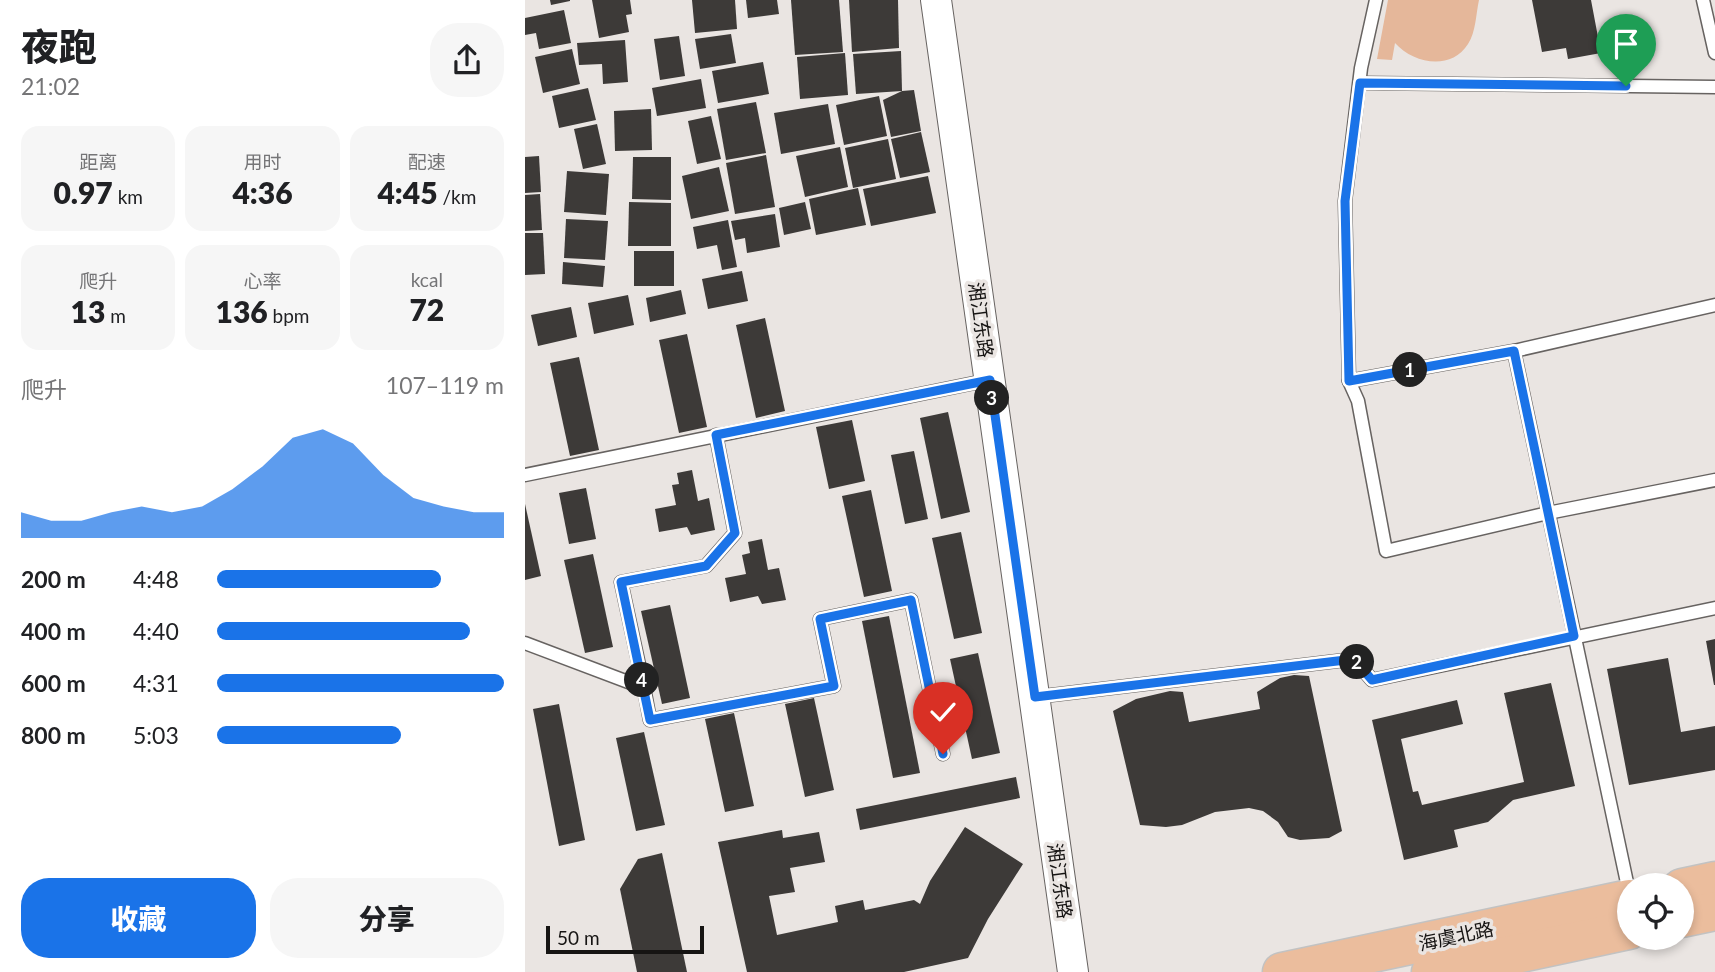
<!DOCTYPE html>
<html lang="zh">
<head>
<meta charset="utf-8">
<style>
  :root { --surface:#fff; --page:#f6f6f6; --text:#202124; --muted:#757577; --accent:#1a73e8 }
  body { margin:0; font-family:Lato,"Noto Sans SC",sans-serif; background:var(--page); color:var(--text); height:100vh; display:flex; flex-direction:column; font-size:26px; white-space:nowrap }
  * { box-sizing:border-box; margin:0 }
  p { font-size:23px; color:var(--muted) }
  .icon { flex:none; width:38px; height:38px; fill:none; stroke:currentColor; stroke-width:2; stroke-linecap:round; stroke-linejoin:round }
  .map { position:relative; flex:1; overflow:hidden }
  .sheet { display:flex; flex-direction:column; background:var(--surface); width:525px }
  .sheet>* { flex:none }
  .fabs { position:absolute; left:1092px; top:873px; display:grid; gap:14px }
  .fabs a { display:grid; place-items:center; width:77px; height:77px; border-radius:50%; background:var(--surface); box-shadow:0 4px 10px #0003; font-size:35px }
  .scale { position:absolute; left:21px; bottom:18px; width:158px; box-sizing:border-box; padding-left:7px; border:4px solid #161413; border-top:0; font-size:19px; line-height:24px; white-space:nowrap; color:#161413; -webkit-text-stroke:5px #eae5e2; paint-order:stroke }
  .pin { position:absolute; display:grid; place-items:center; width:60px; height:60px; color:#fff; margin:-72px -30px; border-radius:50% 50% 50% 0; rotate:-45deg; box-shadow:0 0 7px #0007 }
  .pin .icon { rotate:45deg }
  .km { position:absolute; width:35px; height:35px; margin:-18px; border-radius:50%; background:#222; color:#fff; font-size:19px; line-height:35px; text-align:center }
  .round { display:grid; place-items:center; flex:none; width:74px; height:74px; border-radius:28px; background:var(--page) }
  .overview { display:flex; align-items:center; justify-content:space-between; height:119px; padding:0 21px }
  h1 { font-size:38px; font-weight:800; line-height:52px }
  .metrics { display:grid; grid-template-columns:repeat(3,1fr); gap:10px; height:119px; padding:7px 21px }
  .metrics div { display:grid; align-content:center; border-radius:18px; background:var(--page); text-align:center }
  .metrics b { font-size:30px; font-weight:800 }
  .metrics small { font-size:19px; font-weight:400 }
  .metrics p { font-size:19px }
  .chart { height:196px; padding:14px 21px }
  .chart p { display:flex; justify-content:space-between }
  .chart svg { width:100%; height:126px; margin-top:7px; fill:var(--accent); opacity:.7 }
  .button { display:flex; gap:14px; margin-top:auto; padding:14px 21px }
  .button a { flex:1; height:80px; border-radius:28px; background:var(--accent); color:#fff; font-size:28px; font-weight:800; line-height:80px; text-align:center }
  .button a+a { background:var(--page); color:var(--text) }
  ul { padding:0 21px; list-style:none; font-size:23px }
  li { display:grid; grid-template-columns:112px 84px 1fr; align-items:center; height:52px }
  li i { height:18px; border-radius:9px; background:var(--accent) }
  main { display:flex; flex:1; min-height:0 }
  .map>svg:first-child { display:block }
</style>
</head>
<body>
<main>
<section class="sheet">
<div class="overview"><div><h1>夜跑</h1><p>21:02</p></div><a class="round"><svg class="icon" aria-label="share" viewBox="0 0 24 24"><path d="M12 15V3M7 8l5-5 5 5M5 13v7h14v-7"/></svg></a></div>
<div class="metrics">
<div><p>距离</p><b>0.97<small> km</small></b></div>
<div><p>用时</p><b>4:36</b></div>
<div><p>配速</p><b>4:45<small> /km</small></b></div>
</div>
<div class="metrics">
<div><p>爬升</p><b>13<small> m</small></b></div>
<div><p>心率</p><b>136<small> bpm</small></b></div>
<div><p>kcal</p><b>72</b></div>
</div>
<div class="chart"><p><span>爬升</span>107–119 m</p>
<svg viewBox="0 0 160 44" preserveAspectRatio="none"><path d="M0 44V35L10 38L20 38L30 35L40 33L50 35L60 33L70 27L80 19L90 9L100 6L110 11L120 22L130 30L140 33L150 35L160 35V44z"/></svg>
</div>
<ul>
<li><b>200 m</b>4:48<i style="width:78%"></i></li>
<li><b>400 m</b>4:40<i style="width:88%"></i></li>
<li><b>600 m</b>4:31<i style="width:100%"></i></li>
<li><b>800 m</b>5:03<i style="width:64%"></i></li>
</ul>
<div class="button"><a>收藏</a><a>分享</a></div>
</section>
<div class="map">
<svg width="1190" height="972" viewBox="0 0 1190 972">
  <rect width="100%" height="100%" fill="#eae5e2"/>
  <!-- green -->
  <path fill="#e5b79a" d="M863,0H954C951,13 951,32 943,44C926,71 889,64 870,43L867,60L852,59Z"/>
  <!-- building -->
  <g fill="#3d3a38">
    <path d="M25,0H45V1L26,5Z"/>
    <path d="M67,0H105L107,14L101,15L104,32L74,38Z"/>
    <path d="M167,0H210L212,29L170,33Z"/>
    <path d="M221,0H252L254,14L223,18Z"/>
    <path d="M266,0H314L318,52L270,55Z"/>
    <path d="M324,0H373L374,48L327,52Z"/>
    <path d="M1007,0H1066L1076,53L1043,59L1041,48L1017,52Z"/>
    <path d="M39,10L46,43L14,49L11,33L0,35V18Z"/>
    <path d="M206,34L211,63L175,69L170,39Z"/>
    <path d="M154,36L160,76L135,80L129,39Z"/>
    <path d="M100,40L103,82L78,84L77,64L54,65L52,43Z"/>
    <path d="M47,49L55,84L18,93L10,57Z"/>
    <path d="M376,51L377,91L331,94L328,54Z"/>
    <path d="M320,53L323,95L275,99L272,57Z"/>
    <path d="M238,62L244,94L193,103L187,71Z"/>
    <path d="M176,79L181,108L132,116L127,88Z"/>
    <path d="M63,88L71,120L34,128L27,96Z"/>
    <path d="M389,90L396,131L366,137L358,100L377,91Z"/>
    <path d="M354,96L362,136L319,145L311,105Z"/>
    <path d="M231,102L241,153L201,160L192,109Z"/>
    <path d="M303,104L310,144L256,154L249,113Z"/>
    <path d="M126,109L127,150L90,151L89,111Z"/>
    <path d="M186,116L196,159L172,164L163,121Z"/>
    <path d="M72,124L81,164L58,169L49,129Z"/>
    <path d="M396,132L405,172L375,178L366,139Z"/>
    <path d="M363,139L371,179L328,188L320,148Z"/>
    <path d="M315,147L323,187L280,197L271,156Z"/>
    <path d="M241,155L250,207L210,214L201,163Z"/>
    <path d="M14,156L16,192L0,193V157Z"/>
    <path d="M108,157H146V200L107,199Z"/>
    <path d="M194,167L204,211L166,219L157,176Z"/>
    <path d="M42,171L84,174L81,215L39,212Z"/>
    <path d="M403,176L411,213L346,226L338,189Z"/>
    <path d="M333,188L341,225L291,235L284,199Z"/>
    <path d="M15,194L17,230L0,231V195Z"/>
    <path d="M104,202L146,203V246H103Z"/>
    <path d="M280,202L286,229L259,235L254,208Z"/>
    <path d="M250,214L255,247L222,253L220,238L210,240L206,221Z"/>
    <path d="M41,219L83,221L80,260L39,258Z"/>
    <path d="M203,220L212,267L197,270L192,245L172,249L168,227Z"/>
    <path d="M0,233H18L20,274L0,275Z"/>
    <rect x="109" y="251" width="40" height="35"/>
    <path d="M38,262L80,266L78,287L37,284Z"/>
    <path d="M217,271L223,301L183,309L177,279Z"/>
    <path d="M156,290L161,314L125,322L121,298Z"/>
    <path d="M103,295L109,325L69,334L63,303Z"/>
    <path d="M46,307L52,337L13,346L6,315Z"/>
    <path d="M240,318L260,411L231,418L211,325Z"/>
    <path d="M162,334L182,427L154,433L134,340Z"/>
    <path d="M54,357L74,450L45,456L25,363Z"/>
    <path d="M423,412L445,512L416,519L395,418Z"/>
    <path d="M327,420L340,481L304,489L291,427Z"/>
    <path d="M389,451L403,519L380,524L366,455Z"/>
    <path d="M167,470L173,501L184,498L190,530L166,535L162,527L134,532L130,509L151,505L147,485L154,484L152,473Z"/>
    <path d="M61,488L71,539L44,544L34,493Z"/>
    <path d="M346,490L367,591L339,597L317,496Z"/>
    <path d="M0,504L16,576L0,580Z"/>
    <path d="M436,532L457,633L429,639L407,538Z"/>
    <path d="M237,539L243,570L254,568L261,600L237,604L233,596L205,602L200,578L221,574L217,555L225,553L223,542Z"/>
    <path d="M68,554L88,647L60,653L39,560Z"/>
    <path d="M145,605L165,698L137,704L116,611Z"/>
    <path d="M364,616L395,773L368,778L337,621Z"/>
    <path d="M1190,639V685H1189L1181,641Z"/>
    <path d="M453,653L475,753L447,759L425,659Z"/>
    <path d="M1143,658L1156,732L1190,726V770L1104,785L1082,669Z"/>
    <path d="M769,675L784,676L817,831L804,838L775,840L763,837L753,822L738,811L724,808L690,812L657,825L641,827L615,825L588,711L611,699L645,691L658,692L664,722L735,709L732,692L755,678Z"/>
    <path d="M1026,683L1050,786L988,800L963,822L929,830L933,847L879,860L847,720L932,700L938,724L876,739L888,792L893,791L897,805L999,782L979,693Z"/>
    <path d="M289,698L309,790L280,797L260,704Z"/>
    <path d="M34,704L60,840L34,846L8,709Z"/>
    <path d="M209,713L229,806L200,812L180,719Z"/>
    <path d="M119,732L140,825L111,831L91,738Z"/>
    <path d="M491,777L495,798L335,830L331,809Z"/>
    <path d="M440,827L498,864L463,919L443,958L379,972H222L193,842L257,830L258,838L294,832L300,862L265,868L270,892L244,896L252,935L313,922L310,906L338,900L340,910L389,900L395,904L405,881Z"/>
    <path d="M137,853L162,972H112L95,889L113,859Z"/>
  </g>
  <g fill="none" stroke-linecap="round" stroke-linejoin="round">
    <defs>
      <g id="service">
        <path d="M851,0L836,68L820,201L824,381L833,401L861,551L1023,513L1190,480"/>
        <path d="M1178,0L1190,53"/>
        <path d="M835,83L1190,87"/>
        <path d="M989,351L1104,892"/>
        <path d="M824,381L989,351L1190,305"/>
        <path d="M0,475L464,380"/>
        <path d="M0,643L119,688L96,582L181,566L210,533L191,435"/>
        <path d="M119,688L125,720L309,686L295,619L386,600L418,754"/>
        <path d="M510,697L829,659L847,680L1190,608"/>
      </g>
      <path id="tertiary" d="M411,0L548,972"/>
      <g id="primary">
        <path d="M1157,888L1190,881"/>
        <path d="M1157,918L1190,911"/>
        <path d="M757,972L1104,899"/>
        <path d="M906,972L1104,930"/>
      </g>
    </defs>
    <!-- service casing -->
    <use href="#service" stroke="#676361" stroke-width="15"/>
    <!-- tertiary casing -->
    <use href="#tertiary" stroke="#676361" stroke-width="32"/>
    <!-- primary casing -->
    <use href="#primary" stroke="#c2c2c2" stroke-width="41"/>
    <!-- service -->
    <use href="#service" stroke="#fff" stroke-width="12"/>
    <!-- tertiary -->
    <use href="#tertiary" stroke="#fff" stroke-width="30"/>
    <!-- primary -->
    <use href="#primary" stroke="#ebbd9d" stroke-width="38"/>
  </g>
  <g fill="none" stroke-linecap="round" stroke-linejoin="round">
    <defs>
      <path id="route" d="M418,754L386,600L295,619L309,686L125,720L96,582L181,566L210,533L191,435L465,380L510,697L829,659L847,680L1049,636L989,351L824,381L820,201L835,83L1101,86"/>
    </defs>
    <!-- route casing -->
    <use href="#route" stroke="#fff" stroke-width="14"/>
    <!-- route -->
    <use href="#route" stroke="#1a73e8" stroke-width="9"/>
  </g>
  <g text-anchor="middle" stroke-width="7" stroke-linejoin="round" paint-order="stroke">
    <!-- street labels -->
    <g font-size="19" fill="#161413" stroke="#eae5e2">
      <text transform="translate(456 320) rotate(82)" y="7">湘江东路</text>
      <text transform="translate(535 881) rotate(82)" y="7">湘江东路</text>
      <text transform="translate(931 936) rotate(-12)" y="7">海虞北路</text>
    </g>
  </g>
</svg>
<div class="fabs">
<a><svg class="icon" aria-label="locate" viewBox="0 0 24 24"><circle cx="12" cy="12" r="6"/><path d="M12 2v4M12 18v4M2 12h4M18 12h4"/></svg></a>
</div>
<div class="scale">50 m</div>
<div class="pin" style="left:1101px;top:86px;background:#1e9e55"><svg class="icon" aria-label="arrive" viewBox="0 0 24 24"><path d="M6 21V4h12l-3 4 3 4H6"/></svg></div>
<div class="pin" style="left:418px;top:754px;background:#d93025"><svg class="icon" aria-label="check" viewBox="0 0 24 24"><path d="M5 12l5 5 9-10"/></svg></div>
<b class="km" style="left:885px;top:370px">1</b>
<b class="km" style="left:832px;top:662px">2</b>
<b class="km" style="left:467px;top:398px">3</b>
<b class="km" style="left:117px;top:680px">4</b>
</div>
</main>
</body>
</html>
